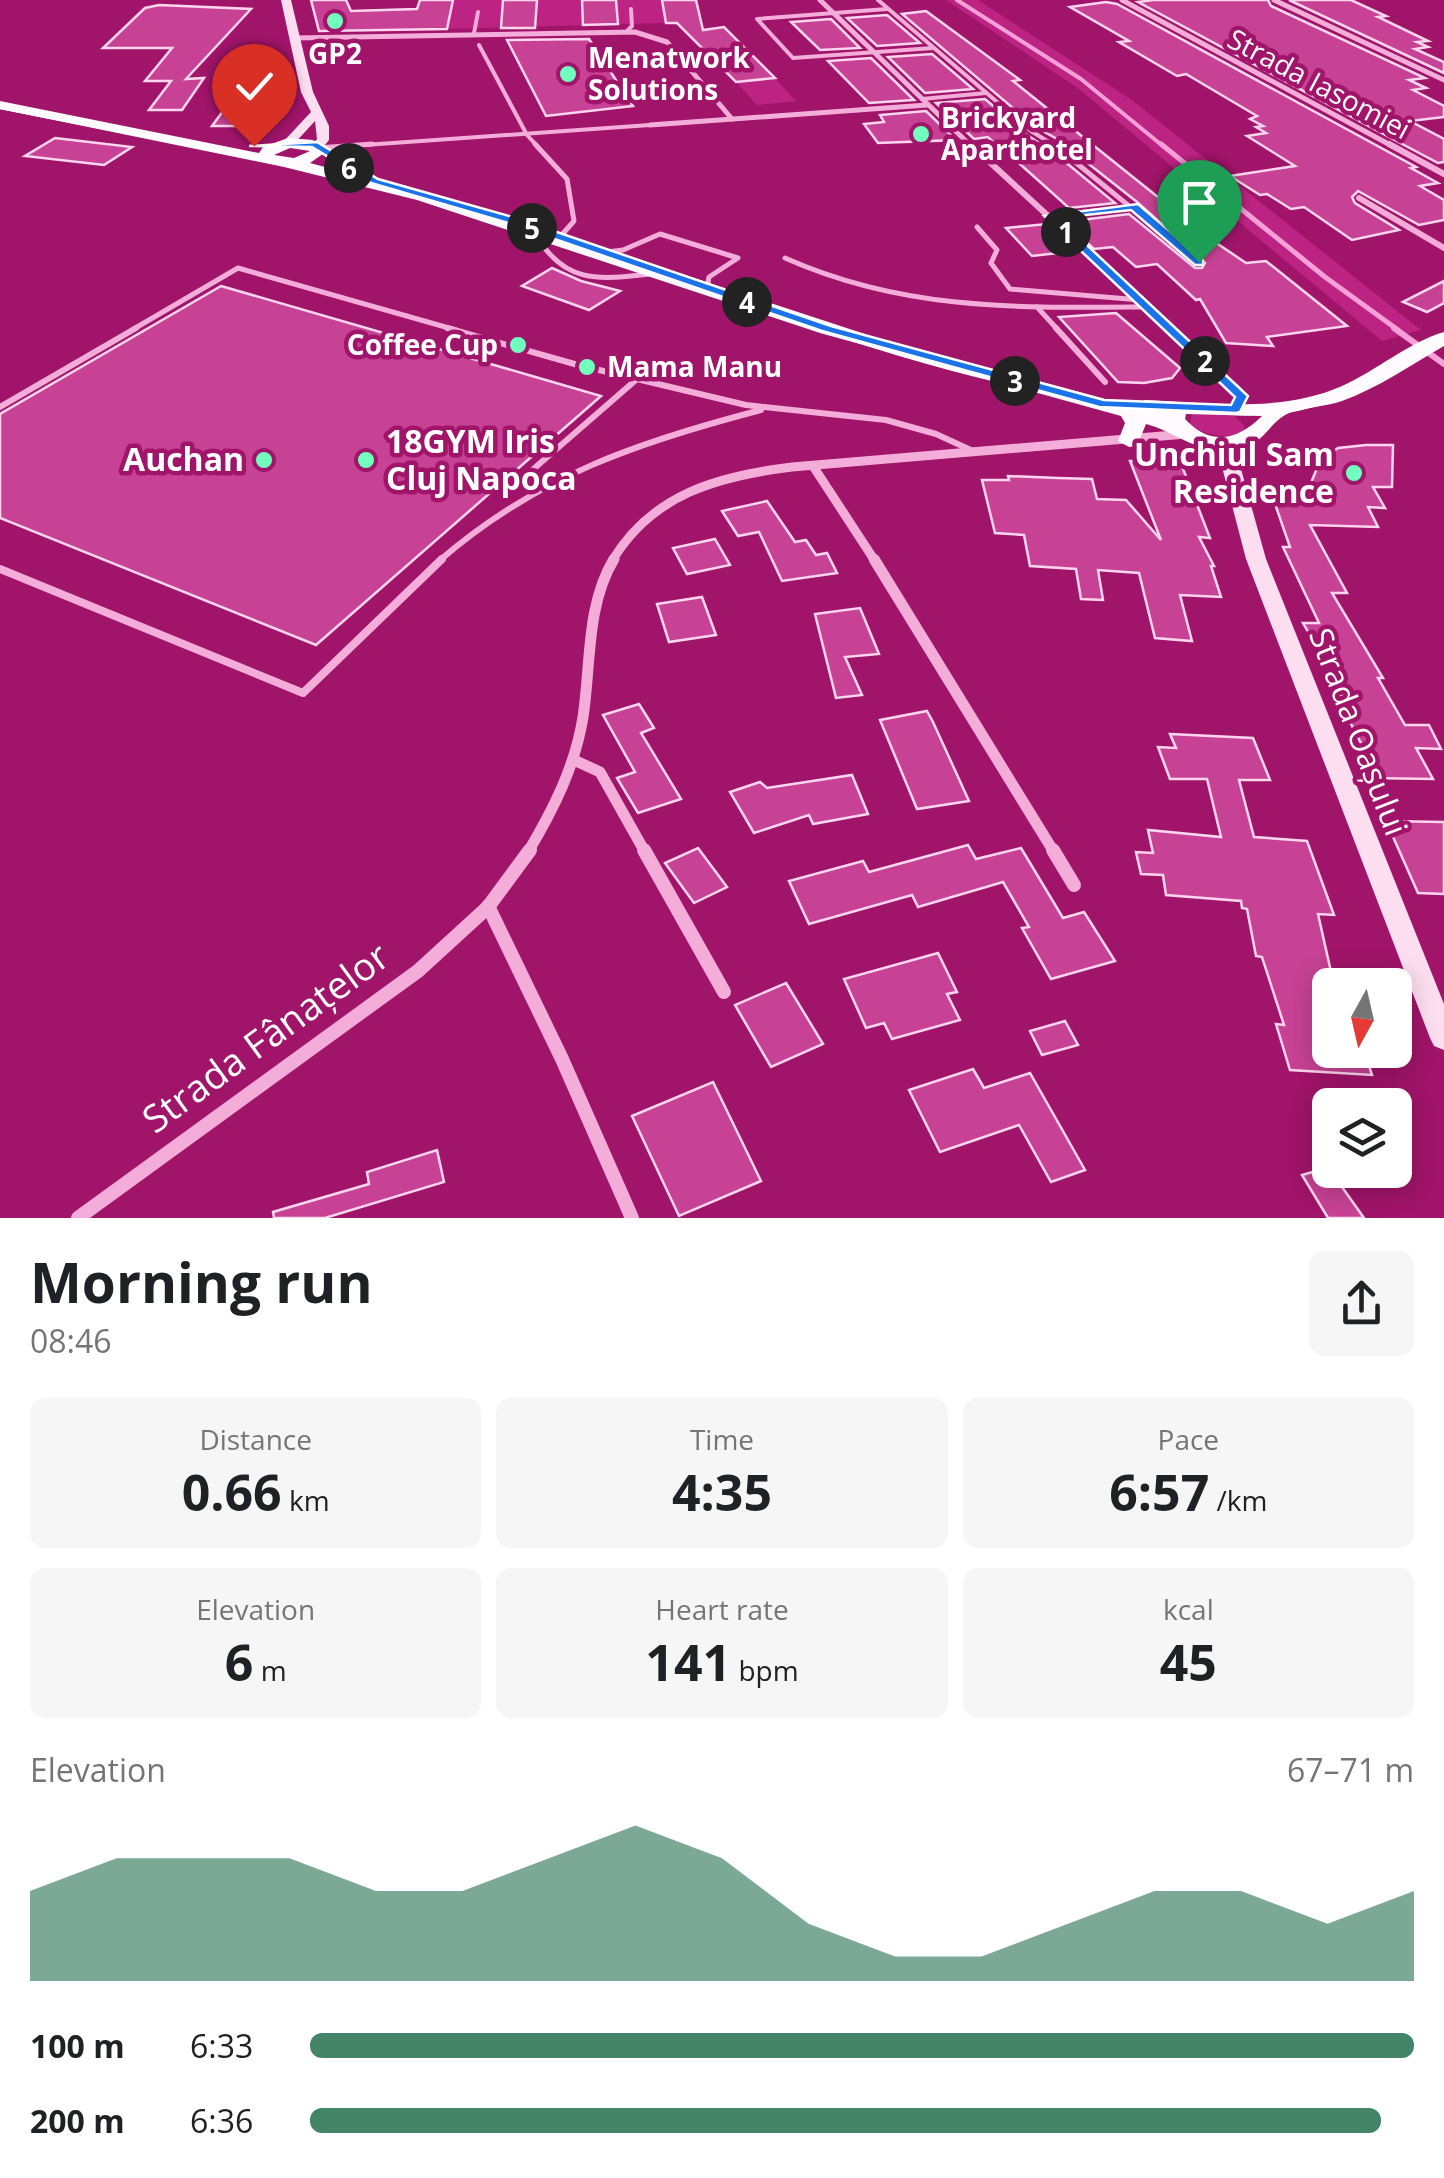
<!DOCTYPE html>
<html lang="en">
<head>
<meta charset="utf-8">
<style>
  :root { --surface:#fff; --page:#f6f6f6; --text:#202124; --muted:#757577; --accent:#448569 }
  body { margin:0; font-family:"Open Sans",sans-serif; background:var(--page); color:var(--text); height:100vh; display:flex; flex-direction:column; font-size:38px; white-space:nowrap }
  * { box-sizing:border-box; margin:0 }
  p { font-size:32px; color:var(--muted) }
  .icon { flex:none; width:55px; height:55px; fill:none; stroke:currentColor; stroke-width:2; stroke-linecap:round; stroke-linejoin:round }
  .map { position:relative; height:1218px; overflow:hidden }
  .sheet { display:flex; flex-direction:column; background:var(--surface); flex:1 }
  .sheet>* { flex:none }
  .needle { width:65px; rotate:188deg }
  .tools { position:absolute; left:1312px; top:968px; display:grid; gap:20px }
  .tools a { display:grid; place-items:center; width:100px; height:100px; border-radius:15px; background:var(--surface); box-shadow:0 5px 25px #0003; font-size:50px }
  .pin { position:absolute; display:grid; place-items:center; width:85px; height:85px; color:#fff; margin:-102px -42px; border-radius:50% 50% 50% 0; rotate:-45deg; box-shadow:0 0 10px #0007 }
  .pin .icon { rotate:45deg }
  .km { position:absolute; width:50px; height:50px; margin:-25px; border-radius:50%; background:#222; color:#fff; font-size:28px; line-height:50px; text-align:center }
  .round { display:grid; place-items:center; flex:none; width:105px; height:105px; border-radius:15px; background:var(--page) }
  .overview { display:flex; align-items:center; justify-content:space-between; height:170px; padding:0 30px }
  h1 { font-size:55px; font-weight:700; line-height:75px }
  .figures { display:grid; grid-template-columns:repeat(3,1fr); gap:15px; height:170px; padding:10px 30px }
  .figures div { display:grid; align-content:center; border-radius:15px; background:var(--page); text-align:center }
  .figures b { font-size:50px; font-weight:700 }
  .figures small { font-size:28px; font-weight:400 }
  .figures p { font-size:28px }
  .chart { height:280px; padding:20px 30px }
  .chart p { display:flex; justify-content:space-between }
  .chart svg { width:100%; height:180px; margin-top:10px; fill:var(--accent); opacity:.7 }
  ul { padding:0 30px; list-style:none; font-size:32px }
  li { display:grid; grid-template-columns:160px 120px 1fr; align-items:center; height:75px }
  li i { height:25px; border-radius:12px; background:var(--accent) }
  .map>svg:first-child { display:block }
</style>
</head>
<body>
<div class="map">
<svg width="1444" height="1218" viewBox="0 0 1444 1218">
  <rect width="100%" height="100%" fill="#a01469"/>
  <!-- green -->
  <g fill="#bd2382">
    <path d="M453,0H662L666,23L447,29Z"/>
    <path d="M946,0H978L1132,100L1421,330L1382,341L1079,89Z"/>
    <path d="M775,78L796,101L757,105L736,82Z"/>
    <path d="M1192,413L1233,415L1245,426L1242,433C1223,439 1206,435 1190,425Z"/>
  </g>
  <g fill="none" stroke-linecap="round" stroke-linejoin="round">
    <!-- stream-far2 -->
    <path stroke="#f79fd7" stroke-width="4" d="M957,0L1081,79L1164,147"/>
    <!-- stream-far1 -->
    <path stroke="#f79fd7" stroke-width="5" d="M1161,144L1325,277L1398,330"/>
    <!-- stream -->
    <path stroke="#f79fd7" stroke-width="6" d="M1394,328L1444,364"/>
  </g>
  <!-- building -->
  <g fill="#c74294" stroke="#fdd6ee" stroke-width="2.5">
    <path d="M311,0H346L351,11L417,9L420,0H453L447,29L319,31Z"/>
    <path d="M503,0H537L535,28H501Z"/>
    <path d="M582,0H616L618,24L583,25Z"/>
    <path d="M662,0H696L703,30L724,27L775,78L736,82L677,23H666Z"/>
    <path d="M1153,0H1268L1271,6L1425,78L1409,80L1426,88L1413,90L1444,106V117L1410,121L1444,139V162L1438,163L1389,137L1138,2Z"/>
    <path d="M1289,0H1351L1386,16L1378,17L1428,41L1417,42L1428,47L1415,49L1444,62V73Z"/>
    <path d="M1106,2L1117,4L1416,167L1411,168L1438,183L1420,186L1444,200V220L1419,225L1358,191L1352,197L1355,203L1399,230L1352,240L1304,207L1291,209L1267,194L1260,195L1230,176L1295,166L1247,136L1266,133L1256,127L1263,126L1250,119L1257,116L1186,74L1177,76L1119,42L1129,41L1070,7Z"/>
    <path d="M159,5L251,9L186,79L204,78L182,110H149L171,81H145L172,48H103L145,8Z"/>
    <path d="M926,11L1020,80L1013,81L1209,238L1246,263L1266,261L1347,326L1267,337L1273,346L1226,343L1200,299L1196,300L1157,264L1136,267L1113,247L1094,249L1065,222L1129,214L1195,268H1202L1205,263L1137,202L1057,139L1034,126L902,14Z"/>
    <path d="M887,15L920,43L877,46L847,18Z"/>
    <path d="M831,19L860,48L820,50L791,22Z"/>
    <path d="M589,39L633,106L546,116L507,40Z"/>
    <path d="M932,54L973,89L925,93L888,57Z"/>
    <path d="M871,58L914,100L869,103L828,61Z"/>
    <path d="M237,92H269L246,126H212Z"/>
    <path d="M985,99L1027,135L1036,141L996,145L988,137L974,139L936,103Z"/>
    <path d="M926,111L956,140L878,143L864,124L884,122L880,115Z"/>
    <path d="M55,138L132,147L104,165L25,156Z"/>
    <path d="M1052,151L1115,203L1069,208L1011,156Z"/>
    <path d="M1047,224L1076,251L1032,256L1006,228Z"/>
    <path d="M552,268L581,281L620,291L589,310L522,286Z"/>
    <path d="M1444,281V303L1427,312L1403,302Z"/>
    <path d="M221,286L532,376L601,396L316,645L0,518V414Z"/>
    <path d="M1116,313L1180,368L1172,378L1144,383L1118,382L1059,317Z"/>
    <path d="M1366,445H1393L1392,487H1373L1385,508L1368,507L1378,527L1310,525L1347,593H1332L1383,678H1378L1405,725H1429L1441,749L1416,748L1433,779L1367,778L1356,751H1365L1336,695H1351L1328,649H1318L1303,623H1319L1283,547H1290L1274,501L1314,503L1308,490L1320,461L1338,448Z"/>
    <path d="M1130,461H1180L1210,538L1199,537L1214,566H1211L1221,597L1180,595L1192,641L1155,638L1139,573L1098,570L1103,600L1081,599L1076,569L1030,566L1024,535L995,533L982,480H1009L1008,476L1058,478L1092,479L1097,499L1126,500L1161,540Z"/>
    <path d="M767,501L795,542L806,540L816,555L827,553L837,573L782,581L759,532L738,536L722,511Z"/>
    <path d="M715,539L730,565L687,574L673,548Z"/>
    <path d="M702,597L716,635L669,642L657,604Z"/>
    <path d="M860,608L879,654L845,657L862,695L836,698L815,614Z"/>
    <path d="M639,704L654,728L641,733L681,799L638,813L617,778L635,772L603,715Z"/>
    <path d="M927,711L933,722L969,801L917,809L880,720Z"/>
    <path d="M1170,734L1253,738L1270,780H1239L1254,837L1307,841L1334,915L1318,914L1334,985H1330V1050H1364L1372,1075L1290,1070L1276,1024L1284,1025L1262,957L1256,956L1247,909L1242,908L1241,901L1166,895L1163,875L1141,874L1136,852L1153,853L1148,830L1221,837L1207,779H1170L1158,747L1176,748Z"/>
    <path d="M852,775L868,814L813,824L809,815L754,833L730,792L760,782L767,788Z"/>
    <path d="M1386,821L1444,822V894L1418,893Z"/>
    <path d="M968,845L976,859L1021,848L1063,918L1084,912L1115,961L1051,979L1022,928L1029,927L1003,882L918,907L912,895L809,924L789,881L863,861L869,872Z"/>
    <path d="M698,848L727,887L694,903L665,863Z"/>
    <path d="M938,953L957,992L947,994L960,1020L892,1039L884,1023L866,1028L844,979Z"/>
    <path d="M786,983L823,1044L771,1067L735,1005Z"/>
    <path d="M1065,1021L1078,1045L1042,1055L1030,1031Z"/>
    <path d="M973,1069L984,1088L1030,1073L1085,1170L1051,1182L1019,1125L940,1152L909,1090Z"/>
    <path d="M713,1082L761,1181L679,1216L632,1116Z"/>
    <path d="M437,1150L444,1182L325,1218H274L273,1212L369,1184L367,1172Z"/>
    <path d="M1330,1167V1170L1364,1218H1328L1302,1175Z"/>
  </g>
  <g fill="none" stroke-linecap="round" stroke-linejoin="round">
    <!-- service-far3 -->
    <g stroke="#f4add9" stroke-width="4">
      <path d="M878,0L1031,131L1057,147"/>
      <path d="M887,9L757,19L793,58L933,48"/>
      <path d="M627,31L632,26L631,9"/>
      <path d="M474,33L478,12"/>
      <path d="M479,45L527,135L538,147"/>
      <path d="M922,99L986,93"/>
      <path d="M336,147L650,125"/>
      <path d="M1038,147L1053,145"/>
    </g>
    <!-- service-far2 -->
    <g stroke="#f4add9" stroke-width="5">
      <path d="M535,144L567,179L574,221L559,238"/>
      <path d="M1053,144L1199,263"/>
      <path d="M318,148L372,144"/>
      <path d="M982,153L1053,145"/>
      <path d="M1049,216L1134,207"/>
      <path d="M977,227L997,250L991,263L1010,289L1140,300"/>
      <path d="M535,233C563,284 598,280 650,274"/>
      <path d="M607,252L623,250L660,234L738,258L709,277L707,288"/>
      <path d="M785,258C904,311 1019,308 1147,307"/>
      <path d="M1037,307L1058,330"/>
      <path d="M132,330L238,268L456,330"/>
    </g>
    <!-- service-far1 -->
    <g stroke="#f4add9" stroke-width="6">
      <path d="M447,328L578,365L746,405L886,420L936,434L973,451"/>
      <path d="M1056,328L1105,382"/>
      <path d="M0,407L136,328"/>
      <path d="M530,472L637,379"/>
      <path d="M439,561C537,476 638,442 761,410"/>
    </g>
    <!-- service -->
    <path stroke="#f4add9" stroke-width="8" d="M0,569L303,693L442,559"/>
    <!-- minor-far4 -->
    <g stroke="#f4add9" stroke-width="5">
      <path d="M820,0L972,147"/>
      <path d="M1122,0L1394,147"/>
      <path d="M1274,0L1444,80"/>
      <path d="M295,38L635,32L667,42L732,119"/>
      <path d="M650,125L927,105"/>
    </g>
    <!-- minor-far3 -->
    <g stroke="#f4add9" stroke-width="6">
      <path d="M970,144L1172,330"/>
      <path d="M1389,144L1444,174"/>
      <path d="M1359,198L1444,248"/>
    </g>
    <!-- minor-far2 -->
    <g stroke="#f4add9" stroke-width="9">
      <path d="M1169,328L1238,391L1241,401L1235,409"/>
      <path d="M813,466L875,561"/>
      <path d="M612,561C652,494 718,476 792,467L1186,434"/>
    </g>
    <!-- minor-far1 -->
    <g stroke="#f4add9" stroke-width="11">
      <path d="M874,559L1054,852"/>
      <path d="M576,761L600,772L645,852"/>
      <path d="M528,852C553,810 575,767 583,717C591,665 586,605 614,559"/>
    </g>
    <!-- minor -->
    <g stroke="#f4add9" stroke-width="14">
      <path d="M644,850L724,992"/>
      <path d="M1053,850L1074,885"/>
      <path d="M488,906L562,1059L632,1218"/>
      <path d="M78,1218L418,971L488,907L530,850"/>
    </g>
    <!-- secondary -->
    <g fill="#fdddf0" fill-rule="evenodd">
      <path d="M281,0H291L313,92L329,126V140L321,150L311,147L317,139L315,121L292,146L282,143L311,112L301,92Z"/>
      <path d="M1225,439L1234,444L1266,559L1444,1004V1050L1434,1046L1430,1038L1246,559L1216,444Z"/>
    </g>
    <!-- primary -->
    <path fill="#fffafd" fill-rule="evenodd" d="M0,101L259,153L263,147L288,138L313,140L327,151L310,163L496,213L877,338L1135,407L1145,400C1210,403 1281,413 1342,386C1376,371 1409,342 1444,332V346C1411,365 1378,388 1342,401C1325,407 1305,407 1289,413C1264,425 1265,450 1225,451C1196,452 1173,431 1146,424L1137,446L1129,447L1118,441L1125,423L1121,416L820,333L417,200L284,167L0,109ZM290,148L310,151L294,158L274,155ZM1186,414L1262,416C1237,441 1210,446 1185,419Z"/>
    <!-- tram -->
    <path stroke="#fff" stroke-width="2.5" d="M0,108C170,142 342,170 508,222C726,290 935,389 1166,409C1210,412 1258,419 1301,409C1353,397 1398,366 1444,341"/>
  </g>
  <!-- route -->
  <path fill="#1a73e8" stroke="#fff" stroke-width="2.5" d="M317,142L378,179L516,218L831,326L1104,400L1231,405L1235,397L1044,216L1138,204L1203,260V265H1195L1131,210L1058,218L1248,396L1240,412L1236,413L1099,407L822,331L508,223L371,183L312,147L249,146Z"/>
  <!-- markers -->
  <g fill="#70ffbd" stroke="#a01469" stroke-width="4">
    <circle cx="335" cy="21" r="10"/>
    <circle cx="568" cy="74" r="10"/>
    <circle cx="921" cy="134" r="10"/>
    <circle cx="518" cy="345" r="10"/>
    <circle cx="587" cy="367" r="10"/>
    <circle cx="264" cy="460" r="10"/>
    <circle cx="366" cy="460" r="10"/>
    <circle cx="1354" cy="473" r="10"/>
  </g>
  <g text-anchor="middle" stroke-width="9" stroke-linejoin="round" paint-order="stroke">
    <!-- far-poi labels -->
    <g font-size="28" font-weight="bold" fill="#fff" stroke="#a01469" text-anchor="start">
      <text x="335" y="64" text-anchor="middle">GP2</text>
      <text x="588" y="68">Menatwork<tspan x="588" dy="32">Solutions</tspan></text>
      <text x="941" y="128">Brickyard<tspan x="941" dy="32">Aparthotel</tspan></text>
      <text x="498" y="355" text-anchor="end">Coffee Cup</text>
      <text x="607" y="377">Mama Manu</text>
    </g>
    <!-- far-street labels -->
    <g font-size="28" fill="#fff" stroke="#a01469">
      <text transform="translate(1319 84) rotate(28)" y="10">Strada Iasomiei</text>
    </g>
    <!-- poi labels -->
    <g font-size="32" font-weight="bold" fill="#fff" stroke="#a01469" text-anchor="end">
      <text x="386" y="453" text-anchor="start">18GYM Iris<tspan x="386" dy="37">Cluj Napoca</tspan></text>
      <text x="1334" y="466">Unchiul Sam<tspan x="1334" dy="37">Residence</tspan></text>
      <text x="244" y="471">Auchan</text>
    </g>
    <!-- street labels -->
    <g font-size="32" fill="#fff" stroke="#a01469">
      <text transform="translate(1358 732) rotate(69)" y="11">Strada Oașului</text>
    </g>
    <!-- near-street labels -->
    <g font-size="38" fill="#fff" stroke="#a01469">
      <text transform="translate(266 1038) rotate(-36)" y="13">Strada Fânațelor</text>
    </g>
  </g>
</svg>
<div class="tools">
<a><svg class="needle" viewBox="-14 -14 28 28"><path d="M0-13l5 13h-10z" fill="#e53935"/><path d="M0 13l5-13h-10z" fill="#757577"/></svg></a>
<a><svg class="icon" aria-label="layers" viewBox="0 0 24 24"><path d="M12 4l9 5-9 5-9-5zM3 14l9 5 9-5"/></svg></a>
</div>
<div class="pin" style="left:1199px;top:262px;background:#1e9e55"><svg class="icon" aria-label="arrive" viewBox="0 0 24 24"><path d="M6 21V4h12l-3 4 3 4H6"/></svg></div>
<div class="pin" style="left:254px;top:146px;background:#d93025"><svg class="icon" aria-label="check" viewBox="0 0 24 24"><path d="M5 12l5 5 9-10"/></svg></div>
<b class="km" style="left:1066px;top:232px">1</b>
<b class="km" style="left:1205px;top:361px">2</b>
<b class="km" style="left:1015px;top:381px">3</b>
<b class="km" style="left:747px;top:302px">4</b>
<b class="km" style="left:532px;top:228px">5</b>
<b class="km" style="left:349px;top:168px">6</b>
</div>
<section class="sheet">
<div class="overview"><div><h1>Morning run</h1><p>08:46</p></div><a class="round"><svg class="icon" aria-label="share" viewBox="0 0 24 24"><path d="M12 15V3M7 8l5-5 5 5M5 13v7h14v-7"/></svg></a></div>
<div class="figures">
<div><p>Distance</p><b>0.66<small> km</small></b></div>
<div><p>Time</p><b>4:35</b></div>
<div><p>Pace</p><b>6:57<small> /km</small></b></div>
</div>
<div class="figures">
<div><p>Elevation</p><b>6<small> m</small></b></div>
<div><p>Heart rate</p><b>141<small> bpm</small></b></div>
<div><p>kcal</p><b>45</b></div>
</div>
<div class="chart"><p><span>Elevation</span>67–71 m</p>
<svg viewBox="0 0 160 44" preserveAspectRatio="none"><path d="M0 44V22L10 14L20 14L30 14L40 22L50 22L60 14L70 6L80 14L90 30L100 38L110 38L120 30L130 22L140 22L150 30L160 22V44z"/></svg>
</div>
<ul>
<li><b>100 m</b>6:33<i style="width:100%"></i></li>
<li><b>200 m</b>6:36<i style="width:97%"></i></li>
</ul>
</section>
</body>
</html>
